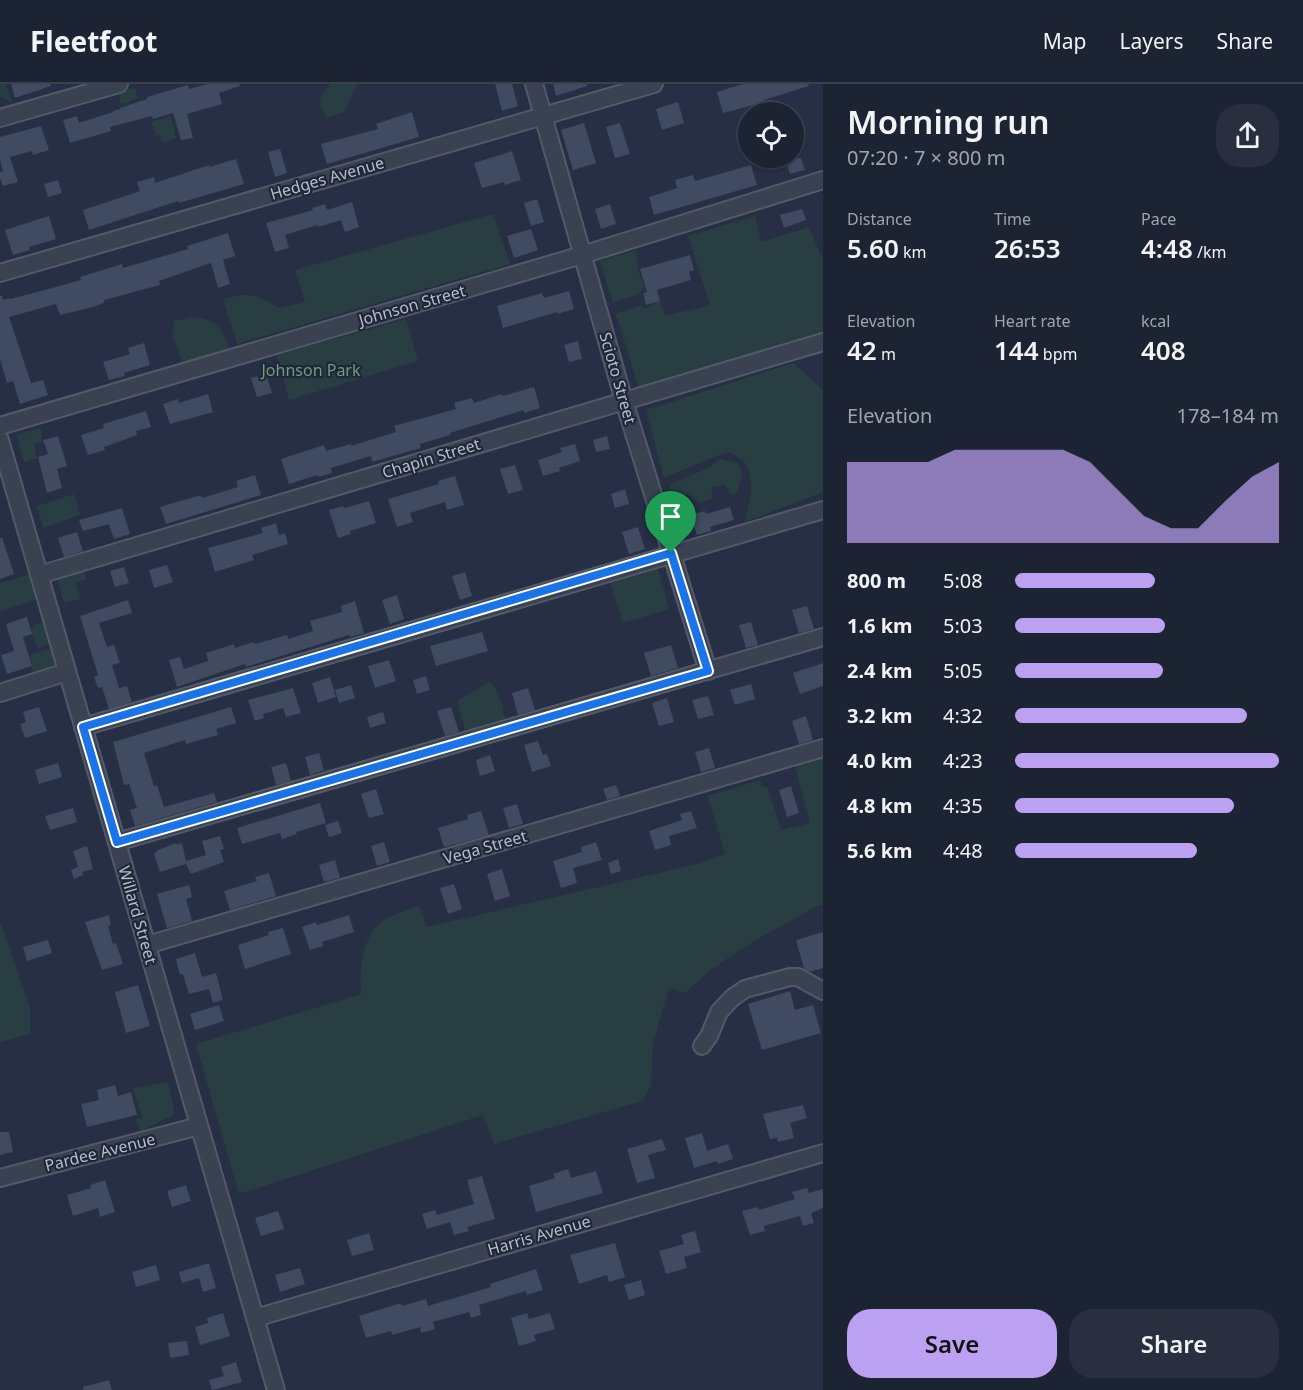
<!DOCTYPE html>
<html lang="en">
<head>
<meta charset="utf-8">
<style>
  :root { --surface:#1c2332; --page:#292f3e; --text:#f1f3f6; --muted:#a0a4ac; --line:#3a404d; --accent:#bca0f2 }
  body { margin:0; font-family:"Noto Sans",sans-serif; background:var(--page); color:var(--text); height:100vh; display:flex; flex-direction:column; font-size:22px; white-space:nowrap }
  * { box-sizing:border-box; margin:0 }
  p { font-size:20px; color:var(--muted) }
  .icon { flex:none; width:33px; height:33px; fill:none; stroke:currentColor; stroke-width:2; stroke-linecap:round; stroke-linejoin:round }
  .map { position:relative; flex:1; overflow:hidden }
  .sheet { display:flex; flex-direction:column; background:var(--surface); width:480px }
  .sheet>* { flex:none }
  .controls { position:absolute; left:738px; top:18px; display:grid; gap:12px }
  .controls a { display:grid; place-items:center; width:66px; height:66px; border-radius:50%; background:var(--surface); box-shadow:0 2px 4px #0004,0 0 0 2px var(--line); font-size:30px }
  .pin { position:absolute; display:grid; place-items:center; width:51px; height:51px; color:#fff; margin:-62px -26px; border-radius:50% 50% 50% 0; rotate:-45deg; box-shadow:0 0 6px #0007 }
  .pin .icon { rotate:45deg }
  .round { display:grid; place-items:center; flex:none; width:63px; height:63px; border-radius:24px; background:var(--page) }
  .head { display:flex; align-items:center; justify-content:space-between; height:102px; padding:0 24px }
  h1 { font-size:33px; font-weight:600; line-height:45px }
  .metrics { display:grid; grid-template-columns:repeat(3,1fr); gap:9px; height:102px; padding:6px 24px }
  .metrics div { display:grid; align-content:center }
  .metrics b { font-size:26px; font-weight:600 }
  .metrics small { font-size:16px; font-weight:400 }
  .metrics p { font-size:16px }
  .chart { height:168px; padding:12px 24px }
  .chart p { display:flex; justify-content:space-between }
  .chart svg { width:100%; height:108px; margin-top:6px; fill:var(--accent); opacity:.7 }
  .action { display:flex; gap:12px; margin-top:auto; padding:12px 24px }
  .action a { flex:1; height:69px; border-radius:24px; background:var(--accent); color:#111; font-size:24px; font-weight:600; line-height:69px; text-align:center }
  .action a+a { background:var(--page); color:var(--text) }
  ul { padding:0 24px; list-style:none; font-size:20px }
  li { display:grid; grid-template-columns:96px 72px 1fr; align-items:center; height:45px }
  li i { height:15px; border-radius:8px; background:var(--accent) }
  header { display:flex; align-items:center; gap:36px; box-sizing:border-box; height:84px; padding:0 30px; background:var(--surface); border-bottom:2px solid var(--line) }
  header strong { font-size:28px }
  nav { display:flex; gap:33px; margin-inline-start:auto; font-size:21px }
  main { display:flex; flex:1; min-height:0 }
  .map>svg:first-child { display:block }
</style>
</head>
<body>
<header>
<strong>Fleetfoot</strong>
<nav><a>Map</a><a>Layers</a><a>Share</a></nav>
</header>
<main>
<div class="map">
<svg width="823" height="1306" viewBox="0 0 823 1306">
  <rect width="100%" height="100%" fill="#262f43"/>
  <!-- green -->
  <g fill="#283e43">
    <path d="M0,0H5L13,19L0,13Z"/>
    <path d="M331,0H357L344,28L327,34C316,18 319,14 331,0Z"/>
    <path d="M135,4L138,14L121,20L118,9Z"/>
    <path d="M171,32L176,54L162,59L160,51H156L151,38Z"/>
    <path d="M493,130L510,180L237,260L223,215C250,208 255,210 279,224L305,218L295,186Z"/>
    <path d="M755,132L761,158L809,143L821,172L823,173V250L639,305L616,230L642,221L644,224L660,217L665,232L710,221L688,152Z"/>
    <path d="M636,166L638,186L644,203L639,210L613,219L600,177Z"/>
    <path d="M191,233C215,235 222,242 229,265L182,278L173,251L174,237Z"/>
    <path d="M406,235L418,277L289,316L277,271Z"/>
    <path d="M793,279L823,306V408L745,438C749,419 758,393 742,376C739,373 734,371 730,368L711,374L664,394L646,326Z"/>
    <path d="M41,344L42,358L34,360L37,374L24,378L16,351Z"/>
    <path d="M720,375L737,379L743,388L737,409L733,411L730,410L725,401L711,403L713,415L699,419L688,410L673,413L669,401L706,385Z"/>
    <path d="M74,410L80,431L43,444L37,422Z"/>
    <path d="M658,484L669,525L623,539L610,499Z"/>
    <path d="M84,486L87,495L76,499L81,515L64,519L58,495Z"/>
    <path d="M30,490L37,515L0,528V499Z"/>
    <path d="M44,538L51,560L37,564L31,546L35,541Z"/>
    <path d="M51,564L56,581L33,589L30,571Z"/>
    <path d="M489,598C500,605 502,624 506,636L466,648L457,617Z"/>
    <path d="M823,673V821L815,823C770,849 723,871 685,909L669,904L653,959L651,1002L642,1017L494,1060L483,1031L239,1110L196,960L361,910C359,887 362,850 384,836C395,830 408,826 419,821L427,843L701,779L725,770L708,712L760,696L761,702L768,704L781,746L810,739L795,682Z"/>
    <path d="M0,837L30,924V950L0,958Z"/>
    <path d="M168,998L175,1030L140,1048L136,1035L142,1033L133,1004Z"/>
  </g>
  <!-- building -->
  <g fill="#404a60">
    <path d="M11,0H50L51,2L15,14Z"/>
    <path d="M207,0H239L240,2L219,9L222,20L187,30L193,54L181,56L173,29L153,35L152,32L110,43L111,47L70,59L63,36L77,32L79,39L113,28V27L120,25V24L147,15V13L188,1L189,5Z"/>
    <path d="M495,0H512L518,22L502,27Z"/>
    <path d="M553,0H587V2L556,12Z"/>
    <path d="M743,0H808L809,2L764,16L765,18L723,29L717,8Z"/>
    <path d="M678,18L684,39L662,46L656,25Z"/>
    <path d="M412,28L419,53L327,80L321,60L378,45L376,40Z"/>
    <path d="M584,39L596,79L573,86L561,46Z"/>
    <path d="M620,39L630,70L615,74L606,43Z"/>
    <path d="M41,42L49,66L33,71L32,67L10,73L18,98L3,102L0,94V88L3,87L0,76V53Z"/>
    <path d="M280,65L287,89L275,93L268,68Z"/>
    <path d="M512,67L521,96L505,101L504,98L482,104L474,79Z"/>
    <path d="M785,74H801L805,86L790,90Z"/>
    <path d="M236,75L244,100L179,119L178,117L89,146L83,126L140,107L137,98L154,93L155,99L209,81V83Z"/>
    <path d="M751,81L757,101L654,131L649,113L677,104L675,96L693,91L695,97Z"/>
    <path d="M58,96L62,109L48,113L44,100Z"/>
    <path d="M537,115L544,138L531,142L524,119Z"/>
    <path d="M352,118L359,143L345,148L341,136L318,143L317,141L285,151L289,164L275,168L266,139L313,126L312,124L325,120L327,126Z"/>
    <path d="M610,120L616,140L601,145L595,125Z"/>
    <path d="M802,125L806,136L784,144L780,131Z"/>
    <path d="M49,132L56,155L29,163L30,166L13,171L5,146Z"/>
    <path d="M531,145L538,166L514,174L507,152Z"/>
    <path d="M228,149L235,172L223,176L230,200L218,204L211,179L159,197L160,201L104,216V219L89,224L60,231L56,220L9,233L31,299L43,296L48,311L20,320L13,297L7,299L0,275V212H2L3,216L9,214L10,215L41,207L81,196L80,193L122,180L123,184L188,165L187,162Z"/>
    <path d="M690,171L694,186L689,188L691,196L657,206L660,217L646,221L643,209L647,208L640,185Z"/>
    <path d="M569,207L574,225L557,230V228L503,244L497,222L542,209L544,214Z"/>
    <path d="M578,257L582,275L569,278L564,261Z"/>
    <path d="M144,259L150,281L124,289L125,292L109,296L103,278L130,270L128,264Z"/>
    <path d="M266,290L272,309L257,313L251,294Z"/>
    <path d="M534,303L540,324L524,329V326L450,349V351L420,360L421,364L403,369L372,378L371,372L331,384L332,389L318,393L317,391L289,400L281,375L324,361L326,367L351,360V362L396,348L394,342L456,325L454,319L472,314L474,319L502,310L503,312Z"/>
    <path d="M208,310L213,328L170,340L163,320L178,315L179,319Z"/>
    <path d="M146,327L151,343L136,347L137,351L104,363L105,366L88,371L81,351L104,344L103,340Z"/>
    <path d="M58,352L67,382L57,385L62,404L47,409L38,373L48,370L43,356Z"/>
    <path d="M607,352L610,365L596,368L593,356Z"/>
    <path d="M575,360L580,377L559,384L560,387L543,392L538,376L562,368L560,364Z"/>
    <path d="M515,381L523,406L508,410L500,385Z"/>
    <path d="M255,391L261,411L166,440L160,423L201,411L202,414L238,403L236,397Z"/>
    <path d="M455,392L464,421L447,426L445,418L410,429L413,438L397,443L388,415L439,400L438,397Z"/>
    <path d="M625,405L629,420L615,424L611,410Z"/>
    <path d="M369,417L376,439L350,447L351,450L338,454L329,426L343,422L344,424Z"/>
    <path d="M730,423L734,436L710,443L711,447L697,451L690,431L705,427L706,430Z"/>
    <path d="M122,424L130,450L114,455L109,440L83,447L79,436Z"/>
    <path d="M276,439L279,451L285,449L288,460L252,471L254,476L215,488L208,464L263,449L261,444Z"/>
    <path d="M638,443L645,465L629,470L622,448Z"/>
    <path d="M77,448L83,467L64,473L58,454Z"/>
    <path d="M2,453L14,490L0,495V454Z"/>
    <path d="M167,481L173,498L154,504L149,486Z"/>
    <path d="M124,483L129,499L115,503L110,487Z"/>
    <path d="M465,488L472,512L460,516L452,492Z"/>
    <path d="M397,511L404,535L390,540L382,516Z"/>
    <path d="M128,516L132,529L99,539L107,563L114,561L120,579L112,581L119,604L127,602L132,618L109,625L102,603L98,604L94,593L98,591L80,532Z"/>
    <path d="M355,517L364,549L350,553L349,551L246,583L245,580L177,603L169,576L180,573L184,585L208,577L206,569L234,560L235,564L254,558L255,560L287,551L288,555L313,547L310,537L342,528L341,522Z"/>
    <path d="M807,522L814,545L799,549L792,526Z"/>
    <path d="M27,533L32,550L23,553L32,582L7,590L1,571L14,567L6,540Z"/>
    <path d="M751,538L758,561L746,564L739,541Z"/>
    <path d="M482,548L488,567L436,582L430,562Z"/>
    <path d="M671,561L678,584L651,592L644,569Z"/>
    <path d="M389,576L396,597L375,604L368,582Z"/>
    <path d="M823,579V602L800,610L793,589Z"/>
    <path d="M426,592L430,606L417,610L413,596Z"/>
    <path d="M330,593L336,613L318,619L312,599Z"/>
    <path d="M751,600L755,615L735,621L730,606Z"/>
    <path d="M351,601L355,614L339,619L335,606Z"/>
    <path d="M293,604L301,629L286,633L283,624L263,630L264,634L255,637L248,616Z"/>
    <path d="M528,604L535,626L518,631L512,609Z"/>
    <path d="M708,612L714,631L698,635L692,616Z"/>
    <path d="M667,614L674,638L659,642L652,619Z"/>
    <path d="M39,623L47,647L25,654L20,640L26,638L23,628Z"/>
    <path d="M231,623L236,639L216,645L218,651L186,660L185,656L144,669L154,702L157,701L164,723L214,709L217,718L135,742L130,726L137,724L129,700L124,701L113,658Z"/>
    <path d="M451,623L459,648L445,652L437,627Z"/>
    <path d="M383,628L386,639L370,644L367,633Z"/>
    <path d="M806,632L813,656L799,660L792,637Z"/>
    <path d="M538,657L543,671L547,670L551,682L532,688L524,661Z"/>
    <path d="M709,664L715,684L701,688L695,668Z"/>
    <path d="M319,669L324,686L310,691L305,673Z"/>
    <path d="M490,671L495,687L480,692L476,676Z"/>
    <path d="M58,679L62,693L39,700L35,686Z"/>
    <path d="M286,679L291,697L276,701L271,683Z"/>
    <path d="M616,701L620,712L607,716L603,705Z"/>
    <path d="M791,702L799,729L787,733L779,706Z"/>
    <path d="M376,705L384,730L369,734L361,710Z"/>
    <path d="M320,719L326,739L296,748L297,750L282,755L280,749L242,760L237,744Z"/>
    <path d="M517,720L523,740L509,744L503,724Z"/>
    <path d="M73,724L77,738L50,746L45,732Z"/>
    <path d="M481,727L489,751L444,763L438,744L468,735L467,731Z"/>
    <path d="M691,727L697,744L669,752L671,761L655,766L649,747L682,736L680,730Z"/>
    <path d="M338,737L342,749L329,753L325,741Z"/>
    <path d="M220,752L224,765L220,766L224,778L191,790L186,780L160,788L154,770L158,766L176,759L177,761L182,759L186,777L206,771L202,757Z"/>
    <path d="M384,758L390,778L377,782L371,762Z"/>
    <path d="M596,758L602,776L573,784L577,799L561,804L553,777L582,768L581,763Z"/>
    <path d="M87,762L93,785L82,788L83,791L74,795L71,786L78,783L73,767Z"/>
    <path d="M618,775L621,787L611,790L608,779Z"/>
    <path d="M335,776L340,794L324,798L319,781Z"/>
    <path d="M502,785L510,812L495,817L487,790Z"/>
    <path d="M269,789L276,812L230,826L224,807L257,797L255,793Z"/>
    <path d="M454,800L462,825L448,830L440,804Z"/>
    <path d="M189,801L192,813L186,815L192,837L167,844L157,810Z"/>
    <path d="M109,831L111,841L108,842L113,860L116,859L123,880L102,886L85,838Z"/>
    <path d="M349,831L354,848L322,858L323,862L310,866L302,843L316,838L317,841Z"/>
    <path d="M283,844L291,870L245,885L238,861L269,851L268,848Z"/>
    <path d="M823,848V884L810,888L804,885L796,856Z"/>
    <path d="M48,856L52,869L27,877L23,863Z"/>
    <path d="M195,869L202,893L216,889L223,916L213,919L209,905L189,910L183,890L180,891L176,875Z"/>
    <path d="M138,901L150,942L126,949L115,908Z"/>
    <path d="M790,907L795,926L813,921L821,949L762,966L748,920Z"/>
    <path d="M219,921L224,937L195,946L190,930Z"/>
    <path d="M115,1001L118,1012L131,1008L137,1031L87,1043L81,1020L99,1016L97,1006Z"/>
    <path d="M803,1021L807,1034L790,1039L794,1054L778,1058L777,1054L770,1055L763,1030Z"/>
    <path d="M0,1048H9L13,1068L0,1071Z"/>
    <path d="M702,1049L707,1067L728,1060L733,1075L718,1080L717,1077L694,1084L685,1054Z"/>
    <path d="M662,1055L666,1066L648,1071L655,1094L637,1099L627,1065Z"/>
    <path d="M568,1085L571,1094L596,1087L603,1109L536,1128L529,1102L555,1094L553,1090Z"/>
    <path d="M482,1092L495,1135L467,1143L469,1147L454,1151L450,1138L427,1145L422,1130L435,1126L437,1131L474,1120L467,1096Z"/>
    <path d="M105,1096L115,1128L100,1133L98,1124L73,1132L67,1111L91,1104L90,1101Z"/>
    <path d="M186,1101L191,1117L172,1123L167,1107Z"/>
    <path d="M807,1104L809,1109L823,1105V1124L811,1129L814,1139L803,1142L800,1132L764,1142L765,1147L750,1151L742,1127L758,1123L759,1126L795,1115L792,1108Z"/>
    <path d="M278,1127L284,1145L261,1152L255,1134Z"/>
    <path d="M695,1147L701,1168L684,1173L687,1184L666,1190L659,1167L684,1160L681,1151Z"/>
    <path d="M369,1149L374,1166L352,1172L347,1156Z"/>
    <path d="M615,1159L625,1193L609,1198L607,1191L579,1200L570,1171Z"/>
    <path d="M209,1179L216,1204L203,1208L199,1194L182,1199L179,1188Z"/>
    <path d="M156,1181L160,1196L136,1203L132,1188Z"/>
    <path d="M300,1184L305,1200L280,1208L275,1191Z"/>
    <path d="M536,1185L543,1206L527,1211L526,1207L479,1221L481,1231L471,1234L469,1228L433,1238L435,1245L421,1249L420,1243L392,1251L391,1247L366,1254L359,1232L401,1219L402,1222L426,1215L428,1222L491,1203L490,1200Z"/>
    <path d="M641,1196L645,1211L629,1216L624,1201Z"/>
    <path d="M223,1229L230,1252L200,1261L195,1243L208,1239L207,1234Z"/>
    <path d="M527,1229L529,1235L550,1229L555,1245L534,1251L536,1257L519,1262L511,1234Z"/>
    <path d="M187,1257L189,1271L170,1274L168,1259Z"/>
    <path d="M236,1278L242,1298L212,1306L209,1296L224,1292L221,1283Z"/>
    <path d="M109,1296L112,1306H83V1303Z"/>
  </g>
  <g fill="none" stroke-linecap="round" stroke-linejoin="round">
    <defs>
      <g id="minor">
        <path d="M534,0L624,317L708,587"/>
        <path d="M0,34L119,0"/>
        <path d="M0,189L654,0"/>
        <path d="M0,342L582,171L823,96"/>
        <path d="M0,356L276,1306"/>
        <path d="M39,491L823,258"/>
        <path d="M0,609L67,588"/>
        <path d="M83,643L823,426"/>
        <path d="M117,758L823,553"/>
        <path d="M147,861L823,664"/>
        <path d="M702,962L709,952L719,928L732,914L745,905L790,893H798L823,907"/>
        <path d="M0,1094L199,1042"/>
        <path d="M255,1234L823,1069"/>
      </g>
    </defs>
    <!-- minor casing -->
    <use href="#minor" stroke="#525a69" stroke-width="20"/>
    <!-- minor -->
    <use href="#minor" stroke="#3a4252" stroke-width="16"/>
  </g>
  <g fill="none" stroke-linecap="round" stroke-linejoin="round">
    <defs>
      <path id="route" d="M671,469L708,587L117,758L83,643Z"/>
    </defs>
    <!-- route casing -->
    <use href="#route" stroke="#fff" stroke-width="12"/>
    <!-- route -->
    <use href="#route" stroke="#1a73e8" stroke-width="8"/>
  </g>
  <g text-anchor="middle" stroke-width="4.5" stroke-linejoin="round" paint-order="stroke">
    <!-- street labels -->
    <g font-size="16" fill="#b7bdcc" stroke="#1f2738">
      <text transform="translate(327 94) rotate(-16)" y="6">Hedges Avenue</text>
      <text transform="translate(412 221) rotate(-16)" y="6">Johnson Street</text>
      <text transform="translate(618 294) rotate(74)" y="6">Scioto Street</text>
      <text transform="translate(431 374) rotate(-17)" y="6">Chapin Street</text>
      <text transform="translate(485 763) rotate(-16)" y="6">Vega Street</text>
      <text transform="translate(138 831) rotate(74)" y="6">Willard Street</text>
      <text transform="translate(100 1068) rotate(-14)" y="6">Pardee Avenue</text>
      <text transform="translate(539 1151) rotate(-16)" y="6">Harris Avenue</text>
    </g>
    <!-- park labels -->
    <g font-size="16" fill="#6e9e7d" stroke="#1f2738">
      <text x="311" y="292">Johnson Park</text>
    </g>
  </g>
</svg>
<div class="controls">
<a><svg class="icon" aria-label="locate" viewBox="0 0 24 24"><circle cx="12" cy="12" r="6"/><path d="M12 2v4M12 18v4M2 12h4M18 12h4"/></svg></a>
</div>
<div class="pin" style="left:671px;top:469px;background:#1e9e55"><svg class="icon" aria-label="arrive" viewBox="0 0 24 24"><path d="M6 21V4h12l-3 4 3 4H6"/></svg></div>
</div>
<section class="sheet">
<div class="head"><div><h1>Morning run</h1><p>07:20 · 7 × 800 m</p></div><a class="round"><svg class="icon" aria-label="share" viewBox="0 0 24 24"><path d="M12 15V3M7 8l5-5 5 5M5 13v7h14v-7"/></svg></a></div>
<div class="metrics">
<div><p>Distance</p><b>5.60<small> km</small></b></div>
<div><p>Time</p><b>26:53</b></div>
<div><p>Pace</p><b>4:48<small> /km</small></b></div>
</div>
<div class="metrics">
<div><p>Elevation</p><b>42<small> m</small></b></div>
<div><p>Heart rate</p><b>144<small> bpm</small></b></div>
<div><p>kcal</p><b>408</b></div>
</div>
<div class="chart"><p><span>Elevation</span>178–184 m</p>
<svg viewBox="0 0 160 44" preserveAspectRatio="none"><path d="M0 44V11L10 11L20 11L30 11L40 6L50 6L60 6L70 6L80 6L90 11L100 22L110 33L120 38L130 38L140 27L150 17L160 11V44z"/></svg>
</div>
<ul>
<li><b>800 m</b>5:08<i style="width:53%"></i></li>
<li><b>1.6 km</b>5:03<i style="width:57%"></i></li>
<li><b>2.4 km</b>5:05<i style="width:56%"></i></li>
<li><b>3.2 km</b>4:32<i style="width:88%"></i></li>
<li><b>4.0 km</b>4:23<i style="width:100%"></i></li>
<li><b>4.8 km</b>4:35<i style="width:83%"></i></li>
<li><b>5.6 km</b>4:48<i style="width:69%"></i></li>
</ul>
<div class="action"><a>Save</a><a>Share</a></div>
</section>
</main>
</body>
</html>
